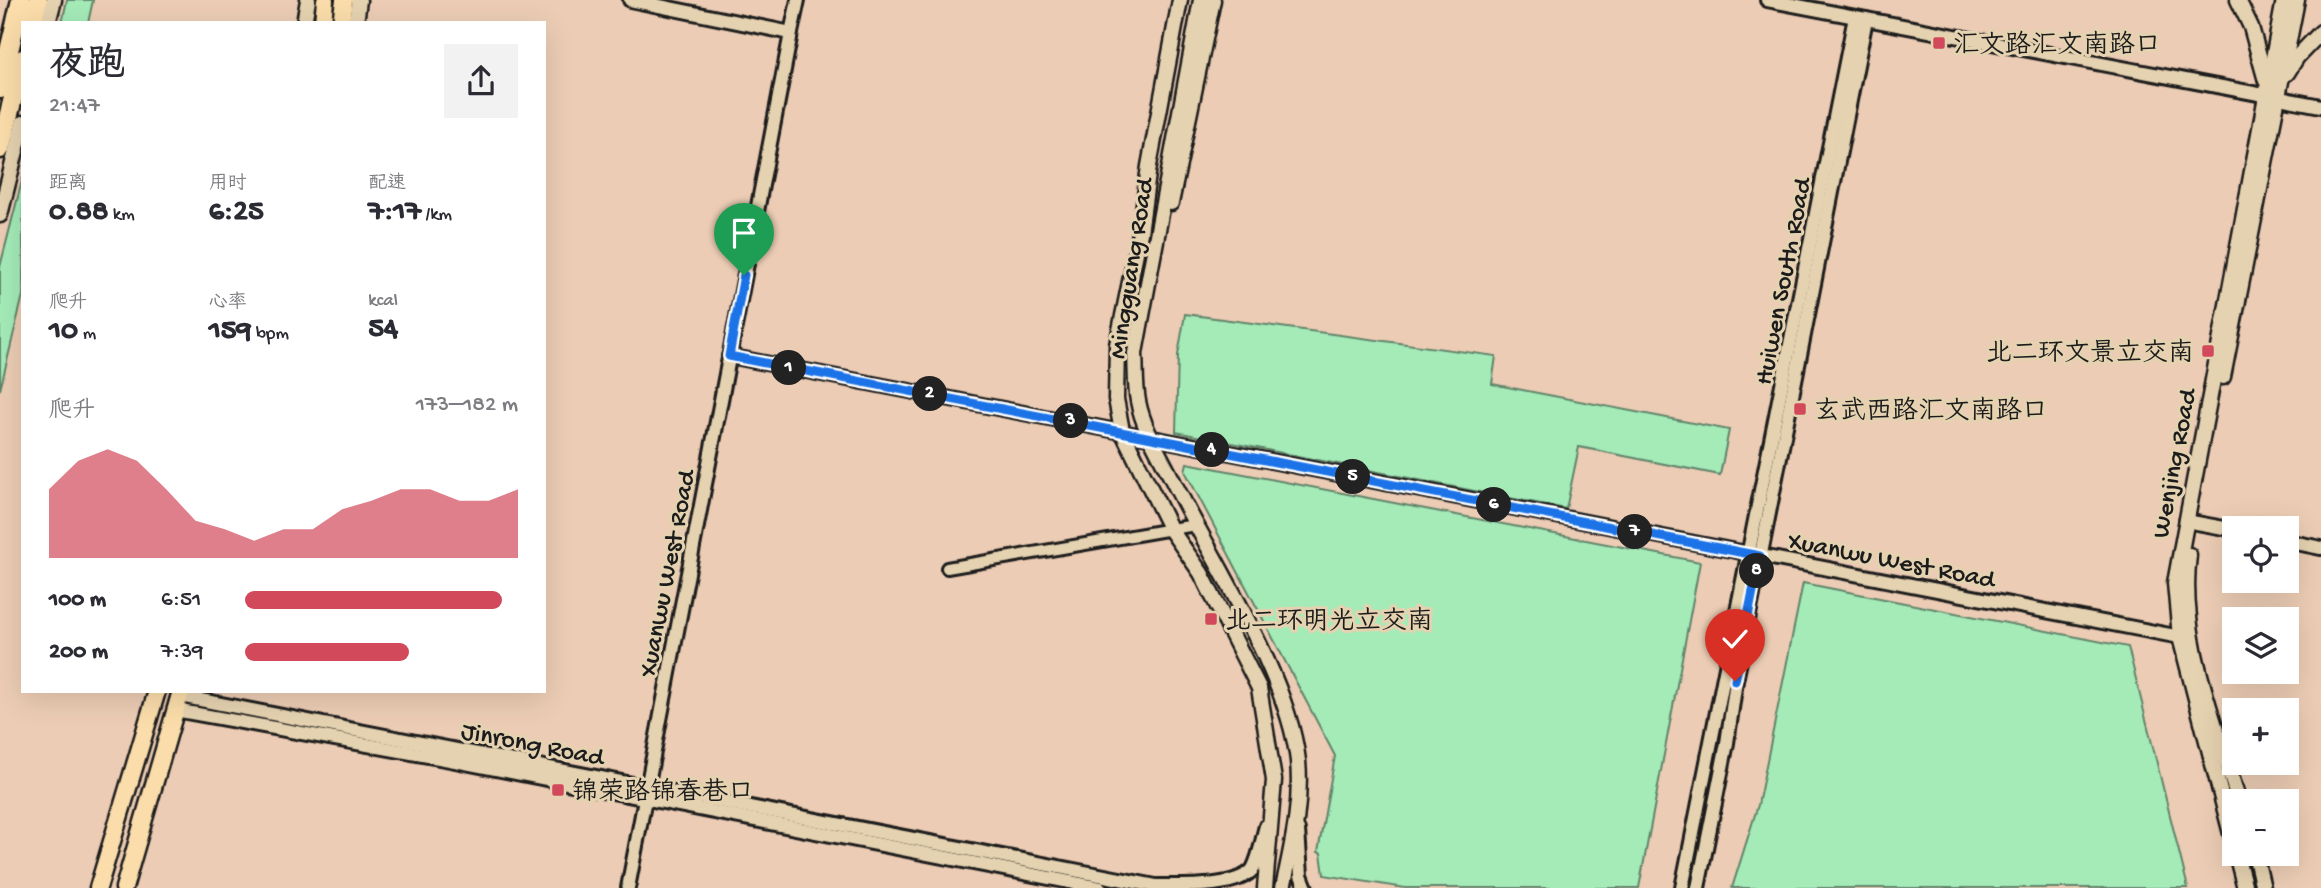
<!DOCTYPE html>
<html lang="zh">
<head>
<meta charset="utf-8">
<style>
  :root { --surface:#fff; --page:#f2f2f3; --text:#2b2b33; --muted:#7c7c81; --accent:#d1495b }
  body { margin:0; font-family:"Gochi Hand","LXGW WenKai TC",sans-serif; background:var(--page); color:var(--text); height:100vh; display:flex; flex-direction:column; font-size:26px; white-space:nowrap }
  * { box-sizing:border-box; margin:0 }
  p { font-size:23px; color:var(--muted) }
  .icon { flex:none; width:38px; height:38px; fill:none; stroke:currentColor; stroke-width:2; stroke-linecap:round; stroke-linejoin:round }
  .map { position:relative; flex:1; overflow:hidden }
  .side { position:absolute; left:21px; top:21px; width:525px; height:672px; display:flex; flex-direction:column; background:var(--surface); border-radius:0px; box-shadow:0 7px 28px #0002 }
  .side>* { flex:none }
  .fabs { position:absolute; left:2222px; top:516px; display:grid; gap:14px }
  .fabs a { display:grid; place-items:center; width:77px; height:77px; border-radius:0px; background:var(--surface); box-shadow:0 7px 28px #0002; font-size:35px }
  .pin { position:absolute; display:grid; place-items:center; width:60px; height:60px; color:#fff; margin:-72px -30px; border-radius:50% 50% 50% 0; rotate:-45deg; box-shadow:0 0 7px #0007 }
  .pin .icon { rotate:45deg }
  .km { position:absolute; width:35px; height:35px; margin:-18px; border-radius:50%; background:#222; color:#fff; font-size:19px; line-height:35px; text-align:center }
  .round { display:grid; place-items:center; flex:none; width:74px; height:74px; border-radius:0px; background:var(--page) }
  .overview { display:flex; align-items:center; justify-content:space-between; height:119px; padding:0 28px }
  h1 { font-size:38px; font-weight:700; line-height:52px }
  .stats { display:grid; grid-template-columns:repeat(3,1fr); gap:10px; height:119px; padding:7px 28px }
  .stats div { display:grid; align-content:center }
  .stats b { font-size:30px; font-weight:700 }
  .stats small { font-size:19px; font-weight:400 }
  .stats p { font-size:19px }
  .chart { height:196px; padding:14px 28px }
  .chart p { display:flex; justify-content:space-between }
  .chart svg { width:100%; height:126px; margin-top:7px; fill:var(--accent); opacity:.7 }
  ul { padding:0 28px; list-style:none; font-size:23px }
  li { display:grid; grid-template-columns:112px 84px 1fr; align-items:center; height:52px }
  li i { height:18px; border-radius:9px; background:var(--accent) }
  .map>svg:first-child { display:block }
</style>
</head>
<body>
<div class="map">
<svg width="2321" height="888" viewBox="0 0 2321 888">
  <rect width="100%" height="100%" fill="#ecccb4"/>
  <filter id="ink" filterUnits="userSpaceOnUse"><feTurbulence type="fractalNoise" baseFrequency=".0143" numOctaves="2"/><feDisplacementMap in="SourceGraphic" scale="14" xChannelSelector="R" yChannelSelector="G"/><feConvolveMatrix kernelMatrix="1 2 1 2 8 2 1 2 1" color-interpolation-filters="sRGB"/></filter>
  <g filter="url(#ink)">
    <!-- green -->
    <g fill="#a4ebb8" stroke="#60846a" stroke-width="2">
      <path d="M67,0H93L88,23H62Z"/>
      <path d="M23,177V295L0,390V267Z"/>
      <path d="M1185,314L1496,356L1492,384L1729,430L1720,475L1579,447L1566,509L1176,432L1178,355Z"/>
      <path d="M1187,463L1700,562L1639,888H1405L1324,875L1321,853L1318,852L1335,756L1185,471Z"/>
      <path d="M1803,583L2128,647L2188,888H1732L1758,805Z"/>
    </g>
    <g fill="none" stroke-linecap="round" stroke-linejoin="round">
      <defs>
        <path id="minor" d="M947,568L1195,525"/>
        <g id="tertiary">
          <path d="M1767,0L2321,106"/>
          <path d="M791,33L798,0"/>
          <path d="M729,356L2180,637"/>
          <path d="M2186,521L2235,530"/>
          <path d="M2287,541L2321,548"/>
          <path d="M180,696L1166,888"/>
          <path d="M175,710L450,760L1100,888"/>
          <path d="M1298,830L1301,875L1306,888"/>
          <path d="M1158,886C1184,886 1237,888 1253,869C1260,856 1262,840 1266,826"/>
          <path d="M628,888L791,33L630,0"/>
          <path d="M1682,888L1855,17"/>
          <path d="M1698,888L1727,743L1736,681L1866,19"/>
        </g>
        <g id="secondary">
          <path d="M1180,0L1149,166L1140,233L1117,345L1116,399L1122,431L1171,530L1201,573L1259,688L1274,780L1265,888"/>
          <path d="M1201,0L1135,353C1136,369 1135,386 1138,401C1143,428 1160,455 1172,479C1212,560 1288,674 1298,761C1302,805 1292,845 1283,888"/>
          <path d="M2238,0L2251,27L2266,81"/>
          <path d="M48,23L54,0"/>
          <path d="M304,23L308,0"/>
          <path d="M356,23L359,0"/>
          <path d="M2287,73L2297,57L2321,32"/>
          <path d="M1171,203L1213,0"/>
          <path d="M0,215L23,123"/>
          <path d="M2223,377L2297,0"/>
          <path d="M2189,555C2178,638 2216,723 2239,802"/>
          <path d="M2235,849L2180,637L2175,583L2284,0"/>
          <path d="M2236,854L2245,888"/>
          <path d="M2255,854L2263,888"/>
        </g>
        <g id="primary">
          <path d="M323,23L325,0"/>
          <path d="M341,23L344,0"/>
          <path d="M98,888L157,691"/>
          <path d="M124,888L181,691"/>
        </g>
        <g id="trunk">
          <path d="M32,23L38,0"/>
          <path d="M0,89L21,0"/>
          <path d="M0,149L23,59"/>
        </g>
      </defs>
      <!-- minor casing -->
      <use href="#minor" stroke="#1c1c1c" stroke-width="16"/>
      <!-- tertiary casing -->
      <use href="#tertiary" stroke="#1c1c1c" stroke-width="18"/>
      <!-- secondary casing -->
      <use href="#secondary" stroke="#1c1c1c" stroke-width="19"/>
      <!-- primary casing -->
      <use href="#primary" stroke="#1c1c1c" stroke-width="21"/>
      <!-- trunk casing -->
      <use href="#trunk" stroke="#1c1c1c" stroke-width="23"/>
      <!-- minor -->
      <use href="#minor" stroke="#e5d2b0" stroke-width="10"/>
      <!-- tertiary -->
      <use href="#tertiary" stroke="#e5d2b0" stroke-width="12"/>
      <!-- secondary -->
      <use href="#secondary" stroke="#e5d2b0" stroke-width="14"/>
      <!-- primary -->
      <use href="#primary" stroke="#fbddab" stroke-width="16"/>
      <!-- trunk -->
      <use href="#trunk" stroke="#fbddab" stroke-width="18"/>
    </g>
  </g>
  <g fill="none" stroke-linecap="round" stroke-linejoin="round" filter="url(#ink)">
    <defs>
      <path id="route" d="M744,275L729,356L1760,556L1735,681"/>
    </defs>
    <!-- route casing -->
    <use href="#route" stroke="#fff" stroke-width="14"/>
    <!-- route -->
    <use href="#route" stroke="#1a73e8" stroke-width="9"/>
  </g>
  <!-- markers -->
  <g fill="#d1495b" stroke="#e5d2b0" stroke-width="2.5">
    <rect x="1932" y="36" width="14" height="14" rx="3.5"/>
    <rect x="2201" y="344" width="14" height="14" rx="3.5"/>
    <rect x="1793" y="402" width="14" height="14" rx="3.5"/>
    <rect x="1204" y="612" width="14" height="14" rx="3.5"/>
    <rect x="551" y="783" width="14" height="14" rx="3.5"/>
  </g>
  <g text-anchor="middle" stroke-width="6" stroke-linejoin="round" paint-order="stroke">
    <!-- poi labels -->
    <g font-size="26" fill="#1c1c1c" stroke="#e5d2b0" text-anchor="start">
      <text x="1953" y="52">汇文路汇文南路口</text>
      <text x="2194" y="360" text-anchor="end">北二环文景立交南</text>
      <text x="1814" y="418">玄武西路汇文南路口</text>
      <text x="1225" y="628">北二环明光立交南</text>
      <text x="572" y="799">锦荣路锦春巷口</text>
    </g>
    <!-- street labels -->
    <g font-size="26" fill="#1c1c1c" stroke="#e5d2b0">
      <text transform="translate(1129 268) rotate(-81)" y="9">Mingguang Road</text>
      <text transform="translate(1781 281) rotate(-79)" y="9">Huiwen South Road</text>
      <text transform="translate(2172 463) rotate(-79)" y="9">Wenjing Road</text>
      <text transform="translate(1892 558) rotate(11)" y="9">Xuanwu West Road</text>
      <text transform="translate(665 573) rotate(-79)" y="9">Xuanwu West Road</text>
      <text transform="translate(533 742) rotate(11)" y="9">Jinrong Road</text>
    </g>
  </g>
</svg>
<div class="fabs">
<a><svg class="icon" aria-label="locate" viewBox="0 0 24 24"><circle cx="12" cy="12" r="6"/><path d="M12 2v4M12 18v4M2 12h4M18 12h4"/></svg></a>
<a><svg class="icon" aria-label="layers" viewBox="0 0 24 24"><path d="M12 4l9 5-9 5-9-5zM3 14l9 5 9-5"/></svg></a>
<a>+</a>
<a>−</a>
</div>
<div class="pin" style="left:744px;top:275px;background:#1e9e55"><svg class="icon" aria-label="arrive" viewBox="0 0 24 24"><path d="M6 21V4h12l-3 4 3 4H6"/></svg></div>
<div class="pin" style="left:1735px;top:681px;background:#d93025"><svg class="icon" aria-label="check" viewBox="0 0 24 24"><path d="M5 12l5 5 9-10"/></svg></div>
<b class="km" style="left:789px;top:368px">1</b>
<b class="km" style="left:930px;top:394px">2</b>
<b class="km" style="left:1071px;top:421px">3</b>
<b class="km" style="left:1212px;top:450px">4</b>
<b class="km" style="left:1353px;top:477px">5</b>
<b class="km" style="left:1494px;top:505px">6</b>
<b class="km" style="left:1635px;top:532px">7</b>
<b class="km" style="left:1757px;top:571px">8</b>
<section class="side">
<div class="overview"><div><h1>夜跑</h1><p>21:47</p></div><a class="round"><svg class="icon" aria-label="share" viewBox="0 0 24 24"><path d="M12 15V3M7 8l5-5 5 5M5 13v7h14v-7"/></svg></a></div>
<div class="stats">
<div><p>距离</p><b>0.88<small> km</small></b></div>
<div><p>用时</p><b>6:25</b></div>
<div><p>配速</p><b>7:17<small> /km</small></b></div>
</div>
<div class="stats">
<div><p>爬升</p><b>10<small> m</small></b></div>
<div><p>心率</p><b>159<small> bpm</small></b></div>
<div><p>kcal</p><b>54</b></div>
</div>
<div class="chart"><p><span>爬升</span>173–182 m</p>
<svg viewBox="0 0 160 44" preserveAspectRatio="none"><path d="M0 44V20L10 10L20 6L30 10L40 20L50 31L60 34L70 38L80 34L90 34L100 27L110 24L120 20L130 20L140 24L150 24L160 20V44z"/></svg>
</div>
<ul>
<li><b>100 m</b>6:51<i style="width:94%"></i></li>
<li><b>200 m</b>7:39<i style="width:60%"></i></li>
</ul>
</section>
</div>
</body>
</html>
